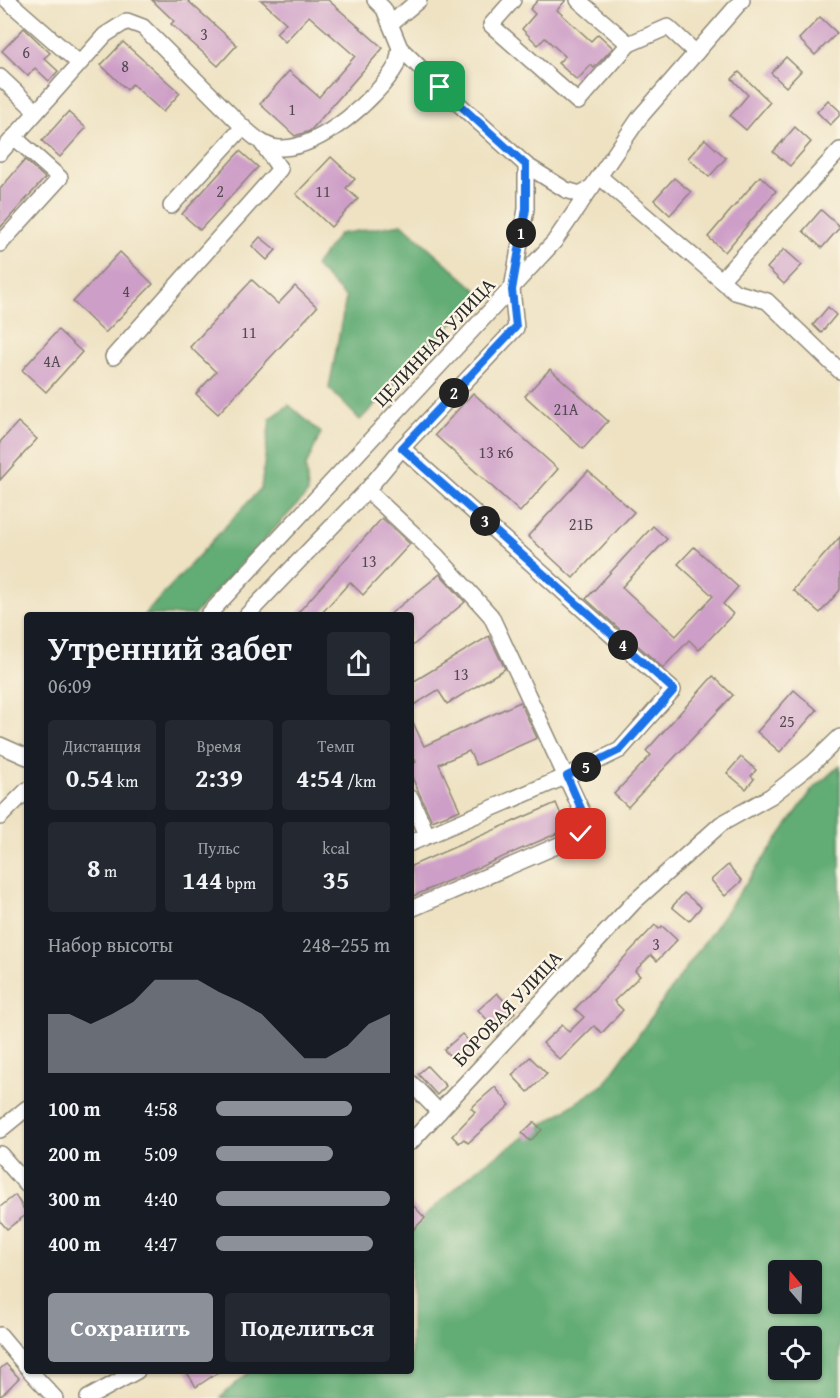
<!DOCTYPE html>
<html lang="ru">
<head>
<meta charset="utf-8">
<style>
  :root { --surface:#171b24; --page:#242831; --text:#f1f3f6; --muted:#9ea1a6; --accent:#8c9099 }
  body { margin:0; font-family:"Gentium Book Plus",serif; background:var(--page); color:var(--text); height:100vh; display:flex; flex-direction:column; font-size:22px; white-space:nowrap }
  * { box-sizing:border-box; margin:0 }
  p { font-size:20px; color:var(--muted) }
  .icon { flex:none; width:33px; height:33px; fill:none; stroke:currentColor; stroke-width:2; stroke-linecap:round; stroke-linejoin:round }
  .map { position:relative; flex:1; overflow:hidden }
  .panel { position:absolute; left:24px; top:612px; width:390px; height:762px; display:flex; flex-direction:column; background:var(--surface); border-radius:6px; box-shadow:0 2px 4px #0004 }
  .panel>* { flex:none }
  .needle { width:39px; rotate:341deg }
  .tools { position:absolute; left:768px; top:1260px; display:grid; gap:12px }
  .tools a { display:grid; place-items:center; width:54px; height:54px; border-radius:6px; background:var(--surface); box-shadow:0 2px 4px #0004; font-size:30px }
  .pin { position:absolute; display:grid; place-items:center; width:51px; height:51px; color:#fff; margin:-26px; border-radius:12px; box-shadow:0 3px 9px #0006 }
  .km { position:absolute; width:30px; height:30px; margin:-15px; border-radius:50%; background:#222; color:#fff; font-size:16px; line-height:30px; text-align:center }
  .round { display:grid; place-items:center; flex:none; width:63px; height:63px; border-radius:6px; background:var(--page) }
  .summary { display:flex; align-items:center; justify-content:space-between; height:102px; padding:0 24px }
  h1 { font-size:33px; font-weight:700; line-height:45px }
  .stats { display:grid; grid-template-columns:repeat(3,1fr); gap:9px; height:102px; padding:6px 24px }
  .stats div { display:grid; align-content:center; border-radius:6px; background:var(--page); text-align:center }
  .stats b { font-size:26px; font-weight:700 }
  .stats small { font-size:16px; font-weight:400 }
  .stats p { font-size:16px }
  .chart { height:168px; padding:12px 24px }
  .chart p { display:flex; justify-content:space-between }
  .chart svg { width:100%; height:108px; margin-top:6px; fill:var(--accent); opacity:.7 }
  .button { display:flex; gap:12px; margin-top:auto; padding:12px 24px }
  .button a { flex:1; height:69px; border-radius:6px; background:var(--accent); color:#fff; font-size:24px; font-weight:700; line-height:69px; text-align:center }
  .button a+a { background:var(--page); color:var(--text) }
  ul { padding:0 24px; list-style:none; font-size:20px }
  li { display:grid; grid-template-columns:96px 72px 1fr; align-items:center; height:45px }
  li i { height:15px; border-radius:8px; background:var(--accent) }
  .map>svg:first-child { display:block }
</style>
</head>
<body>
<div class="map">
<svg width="840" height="1398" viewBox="0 0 840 1398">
  <rect width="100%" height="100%" fill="#fcf5e5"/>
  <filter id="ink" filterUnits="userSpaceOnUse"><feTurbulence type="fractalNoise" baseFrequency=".0167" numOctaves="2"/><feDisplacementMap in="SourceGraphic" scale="12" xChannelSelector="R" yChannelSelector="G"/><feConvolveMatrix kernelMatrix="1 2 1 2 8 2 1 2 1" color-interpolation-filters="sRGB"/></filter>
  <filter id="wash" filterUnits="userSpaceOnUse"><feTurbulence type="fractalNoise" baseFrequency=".008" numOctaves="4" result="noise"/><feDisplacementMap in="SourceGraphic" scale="24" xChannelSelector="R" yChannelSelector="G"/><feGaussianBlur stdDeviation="1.35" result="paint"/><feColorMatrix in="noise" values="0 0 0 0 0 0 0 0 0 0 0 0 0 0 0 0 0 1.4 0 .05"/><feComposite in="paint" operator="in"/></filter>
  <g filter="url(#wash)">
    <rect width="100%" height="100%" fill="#eee2c2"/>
    <!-- forest -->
    <g fill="#62ac74" stroke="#466c50" stroke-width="1.5" fill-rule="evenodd">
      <path d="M402,224L481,294L360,420L329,388L346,298L315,266L339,234Z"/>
      <path d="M289,405L321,433L306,466L308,493L194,615H144L261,488L270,419Z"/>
      <path d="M840,765V1398H220L250,1371H411V1228L478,1168L604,1084L812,790ZM778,1270H812V1304H778ZM778,1336H812V1370H778Z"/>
    </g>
    <g id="blocks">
      <!-- building -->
      <g fill="#cd9ec7">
        <path d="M152,0H187L237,45L218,66L171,24L174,21Z"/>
        <path d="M261,0H328L383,48L310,131L295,136L260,104L289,71L319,97L355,56L309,16L285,42L276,33L286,23Z"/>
        <path d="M538,0H566L557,10L591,41L598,34L613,48L594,68L591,65L577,80L558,63L565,56L545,38L538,45L522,29L535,14L530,9Z"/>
        <path d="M820,17L837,33L815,55L799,39Z"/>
        <path d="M24,28L50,53L44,58L58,71L49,81L35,68L28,76L2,51Z"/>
        <path d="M123,42L180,93L163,112L132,84L127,90L101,65Z"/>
        <path d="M786,57L801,71L786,87L771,73Z"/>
        <path d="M739,72L770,102L746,130L730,116L748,95L732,79Z"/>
        <path d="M828,100L840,111V115L830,125L817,112Z"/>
        <path d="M68,112L86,128L60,157L42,141Z"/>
        <path d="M795,127L811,142L790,166L773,152Z"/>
        <path d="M705,139L726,158L709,177L688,158Z"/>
        <path d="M240,151L258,167L200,230L182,214Z"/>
        <path d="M331,157L355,179L346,188L358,199L331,227L296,194Z"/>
        <path d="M25,160L45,178L0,228V189Z"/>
        <path d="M760,176L776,191L725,252L708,237Z"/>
        <path d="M674,178L691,192L670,215L654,200Z"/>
        <path d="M821,210L840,227L822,248L803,231Z"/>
        <path d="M260,237L276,250L267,260L252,246Z"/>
        <path d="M784,249L802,265L784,284L767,268Z"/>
        <path d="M120,252L153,284L105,333L73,302Z"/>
        <path d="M252,280L278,304L295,286L317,307L218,414L196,394L216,372L190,347Z"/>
        <path d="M828,307L836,315L821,333L813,325Z"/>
        <path d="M58,330L82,352L46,392L22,370Z"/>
        <path d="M550,369L608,421L583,449L525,396Z"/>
        <path d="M473,393L558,469L520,512L435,435Z"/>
        <path d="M18,422L37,439L0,480V442Z"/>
        <path d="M588,471L634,512L573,578L528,536Z"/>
        <path d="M382,518L410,544L363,595L350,582L320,615H296Z"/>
        <path d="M653,526L667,539L622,587L676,636L713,596L678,564L694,547L738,587L723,604L733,614L699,650L689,640L663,668L586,599Z"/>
        <path d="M840,537V590L820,613L793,590Z"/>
        <path d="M440,574L465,602L411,647V615H389Z"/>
        <path d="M489,636L505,669L447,704L438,690L411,707V683Z"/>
        <path d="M713,676L733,695L628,807L614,794L651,755L646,751Z"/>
        <path d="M794,690L817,710L780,752L757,732Z"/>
        <path d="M520,702L537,738L476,765L469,751L439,764L460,810L432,821L411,775V765L416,762L411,751V718L424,746Z"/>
        <path d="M741,757L756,770L751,776L754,779L746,789L727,773Z"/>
        <path d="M556,803L567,829L411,897V866Z"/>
        <path d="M728,865L742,881L725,896L711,880Z"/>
        <path d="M684,893L701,907L689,921L672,907Z"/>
        <path d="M655,925L659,929L662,926L677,940L657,961L651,955L635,971L640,976L614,1001L623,1010L602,1033L594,1026L560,1060L543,1043L562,1025L569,1032L584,1017L575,1009Z"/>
        <path d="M497,993L515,1013L497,1030L478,1010Z"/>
        <path d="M462,1034L476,1049L459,1065L444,1050Z"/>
        <path d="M530,1057L547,1074L528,1092L512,1075Z"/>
        <path d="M427,1066L446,1086L437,1095L418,1074Z"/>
        <path d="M495,1087L510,1105L468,1143L464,1139L459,1143L452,1136L475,1112L471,1108Z"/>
        <path d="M534,1122L542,1130L530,1141L522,1133Z"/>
        <path d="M15,1195L27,1214L7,1229L0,1221V1207Z"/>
        <path d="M411,1203L425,1218L411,1232Z"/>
        <path d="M6,1364L19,1378L0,1397V1369Z"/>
        <path d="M186,1371H220L196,1387Z"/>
      </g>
    </g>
  </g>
  <g filter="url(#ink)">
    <use href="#blocks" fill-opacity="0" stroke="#8c8676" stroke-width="1.5"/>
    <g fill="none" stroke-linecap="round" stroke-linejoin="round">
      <defs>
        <g id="minor">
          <path d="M7,0L79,63"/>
          <path d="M375,0L384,9L400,48L440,87L526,165L566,190L580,194L592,187"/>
          <path d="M513,0L491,25L578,102L629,44L668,27L696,53"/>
          <path d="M578,0L629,44"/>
          <path d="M390,24L419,0"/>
          <path d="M0,77L36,111"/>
          <path d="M0,153L105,35L127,21L143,27L243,127C254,137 267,149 283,148C321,147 378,98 396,66C398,61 399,53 400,48"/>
          <path d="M600,177L735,292L767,301L840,371"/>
          <path d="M171,206L243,127"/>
          <path d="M0,244L60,178L14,137"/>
          <path d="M721,280L840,150"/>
          <path d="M113,357L280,169L261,142"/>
          <path d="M402,448L673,690L620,750L567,776L411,843"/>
          <path d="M367,490L437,556L491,616L586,820L581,834L561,844L411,909"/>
          <path d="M208,615L554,242L640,117L742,0"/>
          <path d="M247,615L367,490L402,448L516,328L512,289L526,209V165"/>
          <path d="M0,745L27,757"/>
          <path d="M411,798L427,835"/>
          <path d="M0,817L27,790"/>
          <path d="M411,1083L439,1112"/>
          <path d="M0,1130L27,1108"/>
          <path d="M411,1142L634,902L721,824L771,796L813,763L840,737"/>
          <path d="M0,1154L27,1185"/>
          <path d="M0,1335L27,1367"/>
          <path d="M30,1371L55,1398"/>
          <path d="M88,1398L137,1371"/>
        </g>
      </defs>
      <!-- minor casing -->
      <use href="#minor" stroke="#8c8676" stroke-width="18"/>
      <!-- minor -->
      <use href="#minor" stroke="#fff" stroke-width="15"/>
    </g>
  </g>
  <g fill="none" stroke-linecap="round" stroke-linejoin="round" filter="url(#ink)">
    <defs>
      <path id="route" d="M440,87L526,165V209L512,290L516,327L402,448L674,690L620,750L567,776L586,820L581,834"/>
    </defs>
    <!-- route casing -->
    <use href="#route" stroke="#fff" stroke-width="12"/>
    <!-- route -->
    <use href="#route" stroke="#1a73e8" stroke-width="8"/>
  </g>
  <g text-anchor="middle" stroke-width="4.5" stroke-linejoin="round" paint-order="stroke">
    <!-- number labels -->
    <g font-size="16" fill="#544852">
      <text x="204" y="40">3</text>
      <text x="26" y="58">6</text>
      <text x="125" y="72">8</text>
      <text x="292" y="115">1</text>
      <text x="220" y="197">2</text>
      <text x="323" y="197">11</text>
      <text x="126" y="297">4</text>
      <text x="249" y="338">11</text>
      <text x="52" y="367">4А</text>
      <text x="566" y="415">21А</text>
      <text x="496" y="458">13 к6</text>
      <text x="581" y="530">21Б</text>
      <text x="369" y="567">13</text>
      <text x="461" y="680">13</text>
      <text x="787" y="727">25</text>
      <text x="656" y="950">3</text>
    </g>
    <!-- street labels -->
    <g font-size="20" fill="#2b2b2b" stroke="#fcf5e5">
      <text transform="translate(434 342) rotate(-47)" y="7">ЦЕЛИННАЯ УЛИЦА</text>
      <text transform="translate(507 1008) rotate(-47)" y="7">БОРОВАЯ УЛИЦА</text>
    </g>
  </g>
</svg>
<div class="tools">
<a><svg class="needle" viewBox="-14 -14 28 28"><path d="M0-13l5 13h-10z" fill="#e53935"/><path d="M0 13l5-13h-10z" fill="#9ea1a6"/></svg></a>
<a><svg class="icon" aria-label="locate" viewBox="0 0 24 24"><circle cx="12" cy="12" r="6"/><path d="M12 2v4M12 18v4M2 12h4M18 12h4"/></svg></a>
</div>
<div class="pin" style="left:440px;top:87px;background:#1e9e55"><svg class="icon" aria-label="arrive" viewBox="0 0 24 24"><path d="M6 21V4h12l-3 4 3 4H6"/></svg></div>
<div class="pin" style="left:581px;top:834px;background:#d93025"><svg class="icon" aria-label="check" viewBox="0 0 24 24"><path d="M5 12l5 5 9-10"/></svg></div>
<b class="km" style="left:521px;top:233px">1</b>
<b class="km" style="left:454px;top:393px">2</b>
<b class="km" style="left:485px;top:521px">3</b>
<b class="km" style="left:623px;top:645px">4</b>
<b class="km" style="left:586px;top:767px">5</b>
<section class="panel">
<div class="summary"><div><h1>Утренний забег</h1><p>06:09</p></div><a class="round"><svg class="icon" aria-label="share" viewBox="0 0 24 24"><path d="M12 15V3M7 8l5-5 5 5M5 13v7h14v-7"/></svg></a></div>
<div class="stats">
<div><p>Дистанция</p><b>0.54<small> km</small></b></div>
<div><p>Время</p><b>2:39</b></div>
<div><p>Темп</p><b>4:54<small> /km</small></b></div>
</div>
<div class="stats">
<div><b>8<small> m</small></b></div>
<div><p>Пульс</p><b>144<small> bpm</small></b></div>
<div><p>kcal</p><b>35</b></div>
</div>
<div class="chart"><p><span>Набор высоты</span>248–255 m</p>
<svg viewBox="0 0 160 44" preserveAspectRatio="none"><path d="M0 44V20L10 20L20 24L30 20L40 15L50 6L60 6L70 6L80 11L90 15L100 20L110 29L120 38L130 38L140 33L150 24L160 20V44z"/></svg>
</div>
<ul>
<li><b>100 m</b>4:58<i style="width:78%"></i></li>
<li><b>200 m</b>5:09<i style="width:67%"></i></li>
<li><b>300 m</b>4:40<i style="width:100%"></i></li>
<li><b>400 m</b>4:47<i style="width:90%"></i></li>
</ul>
<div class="button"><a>Сохранить</a><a>Поделиться</a></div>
</section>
</div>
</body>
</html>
